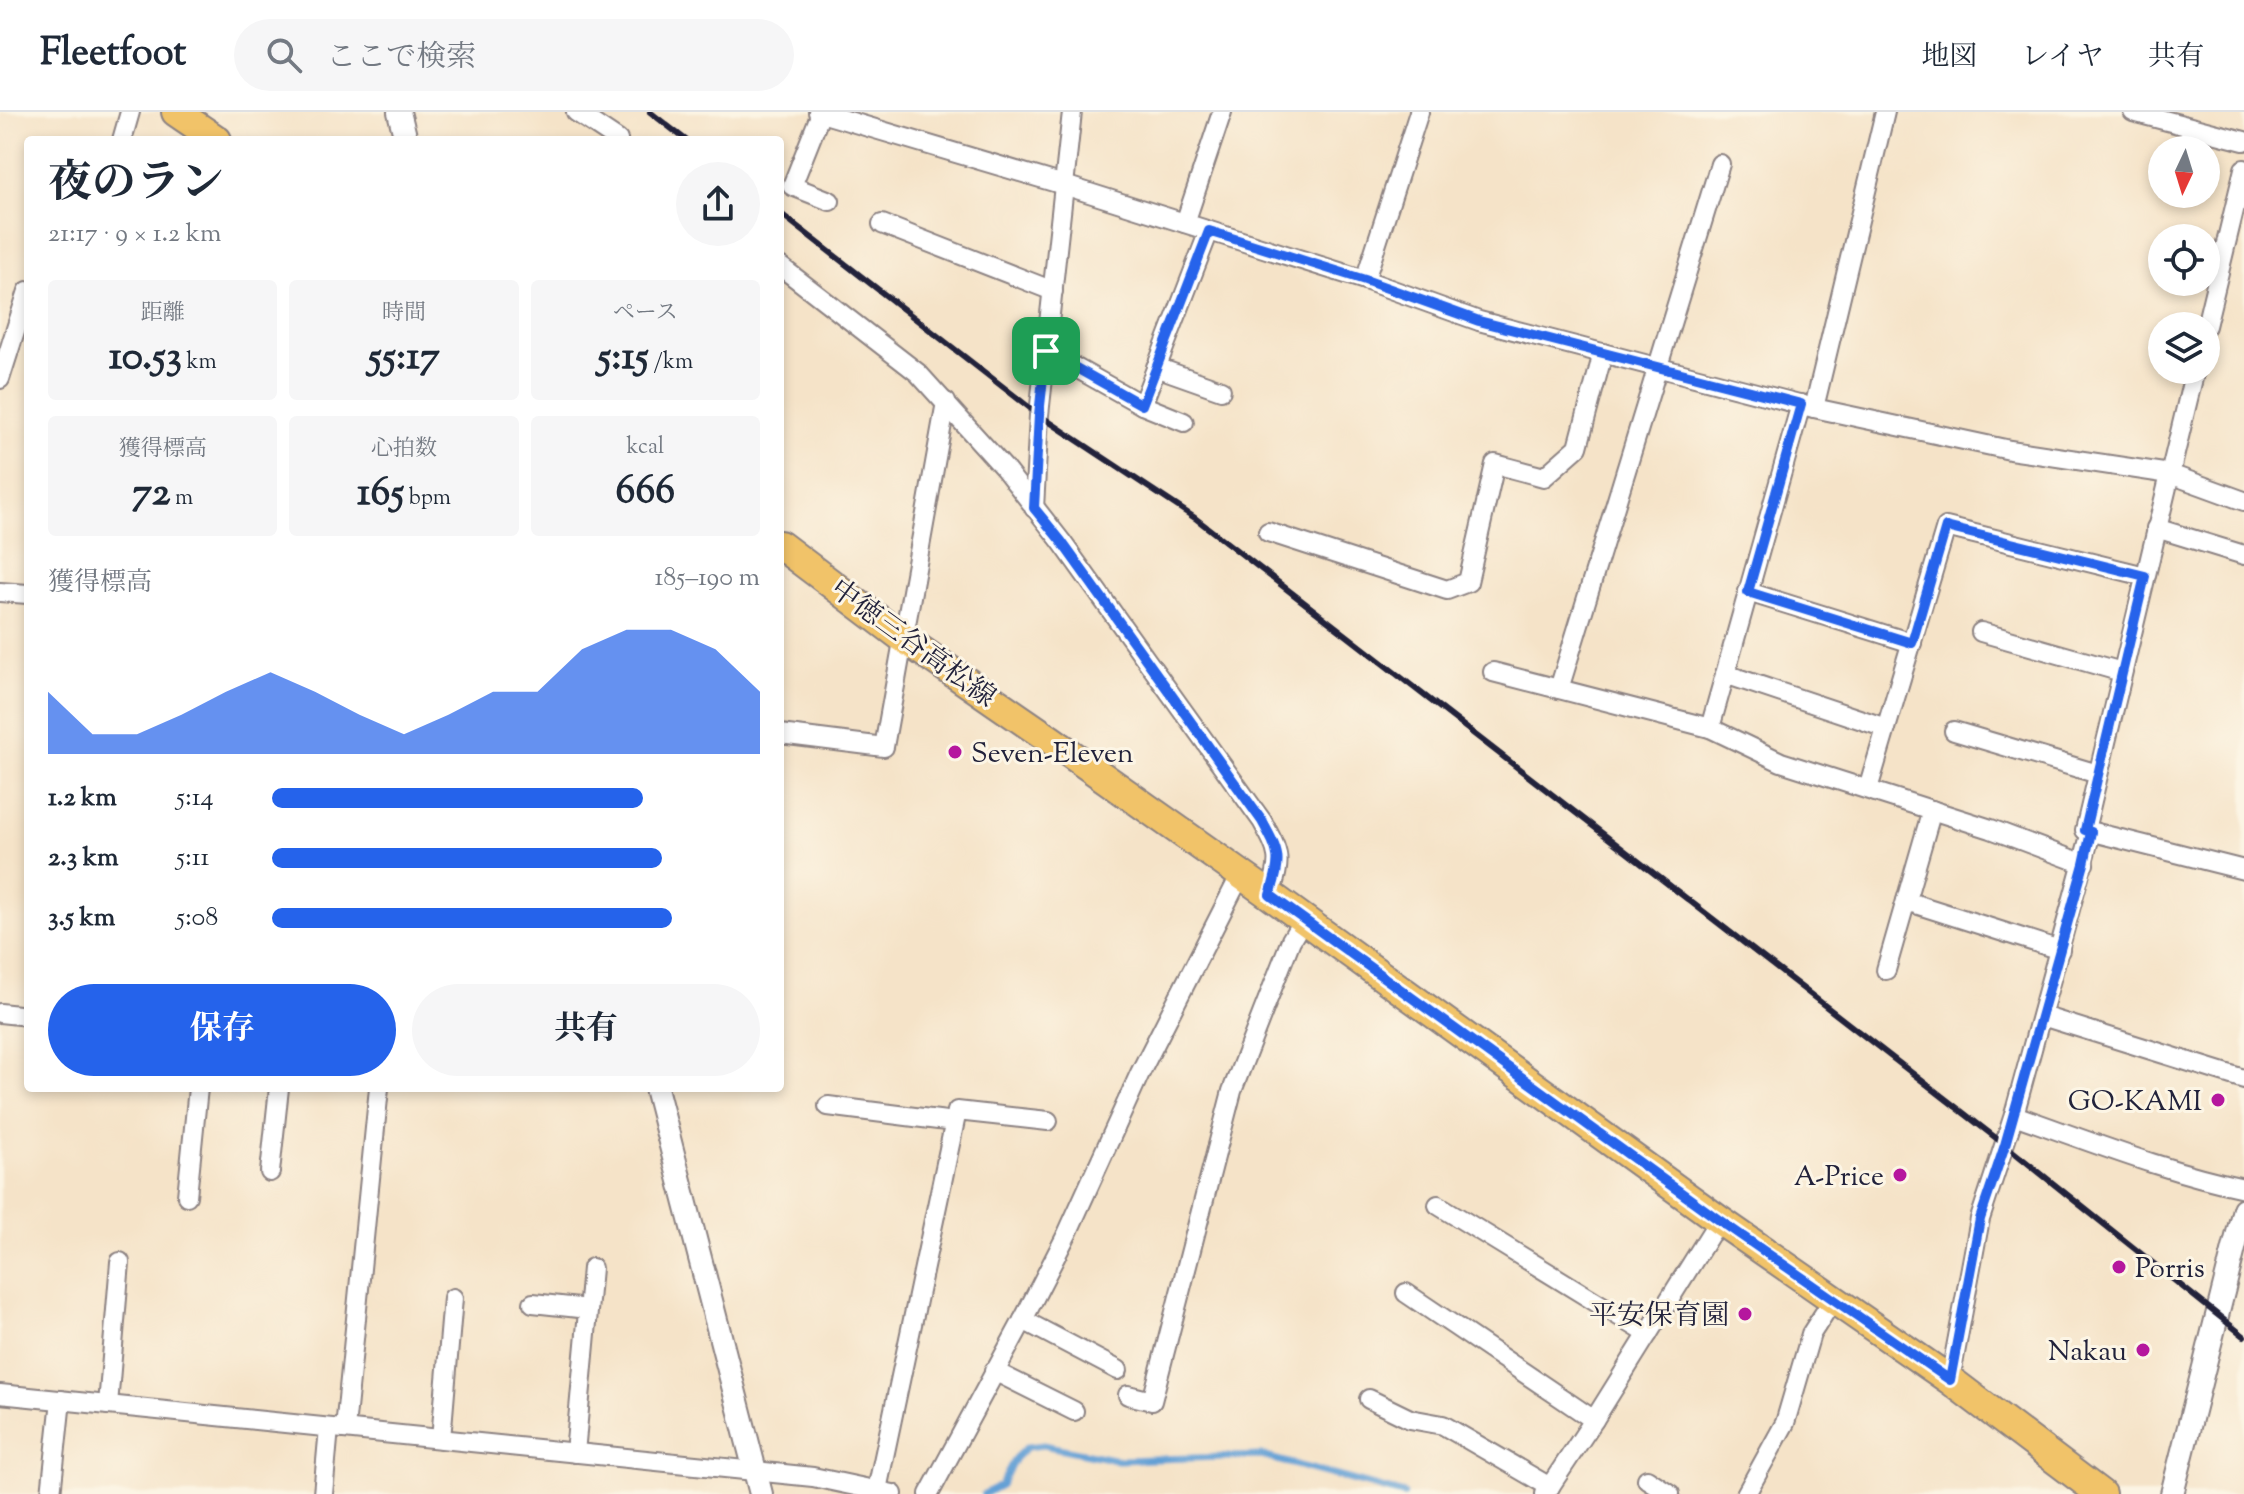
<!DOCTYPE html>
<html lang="ja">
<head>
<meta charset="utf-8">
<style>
  :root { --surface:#fff; --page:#f6f6f7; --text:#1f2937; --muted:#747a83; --line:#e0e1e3; --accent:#2563eb }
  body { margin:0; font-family:"Sorts Mill Goudy","Noto Serif JP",serif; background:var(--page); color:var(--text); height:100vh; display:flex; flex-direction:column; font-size:30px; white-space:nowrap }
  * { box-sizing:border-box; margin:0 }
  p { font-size:26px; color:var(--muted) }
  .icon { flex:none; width:44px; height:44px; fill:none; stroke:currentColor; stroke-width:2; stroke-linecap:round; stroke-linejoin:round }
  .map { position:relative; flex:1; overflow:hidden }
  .side { position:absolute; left:24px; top:24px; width:760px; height:956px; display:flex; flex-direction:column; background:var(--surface); border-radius:8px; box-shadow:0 4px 12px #0003 }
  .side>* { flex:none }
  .needle { width:52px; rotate:184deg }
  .fabs { position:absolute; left:2148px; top:24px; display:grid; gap:16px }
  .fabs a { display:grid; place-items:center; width:72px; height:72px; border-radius:50%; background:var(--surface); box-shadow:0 4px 12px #0003; font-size:40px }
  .pin { position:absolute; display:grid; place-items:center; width:68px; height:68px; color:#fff; margin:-34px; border-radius:16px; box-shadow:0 4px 12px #0006 }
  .round { display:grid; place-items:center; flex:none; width:84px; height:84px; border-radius:42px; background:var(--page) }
  .headline { display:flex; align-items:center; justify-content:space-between; height:136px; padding:0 24px }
  h1 { font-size:44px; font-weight:700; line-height:60px }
  .stats { display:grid; grid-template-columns:repeat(3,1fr); gap:12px; height:136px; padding:8px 24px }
  .stats div { display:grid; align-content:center; border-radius:8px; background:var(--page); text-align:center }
  .stats b { font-size:40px; font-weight:700 }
  .stats small { font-size:22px; font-weight:400 }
  .stats p { font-size:22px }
  .chart { height:224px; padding:16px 24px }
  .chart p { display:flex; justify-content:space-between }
  .chart svg { width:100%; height:144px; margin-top:8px; fill:var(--accent); opacity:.7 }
  .cta { display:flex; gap:16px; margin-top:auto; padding:16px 24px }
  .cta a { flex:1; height:92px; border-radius:48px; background:var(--accent); color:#fff; font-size:32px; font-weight:700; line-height:92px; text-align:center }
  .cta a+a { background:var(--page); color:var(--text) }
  ul { padding:0 24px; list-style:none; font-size:26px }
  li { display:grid; grid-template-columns:128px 96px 1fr; align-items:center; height:60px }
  li i { height:20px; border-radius:10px; background:var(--accent) }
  header { display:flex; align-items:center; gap:48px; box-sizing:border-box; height:112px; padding:0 40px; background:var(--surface); border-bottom:2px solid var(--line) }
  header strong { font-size:38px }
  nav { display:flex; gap:44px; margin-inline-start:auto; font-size:28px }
  .search { width:560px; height:72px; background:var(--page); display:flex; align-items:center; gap:20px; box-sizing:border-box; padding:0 28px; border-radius:44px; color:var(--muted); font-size:30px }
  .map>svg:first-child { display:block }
</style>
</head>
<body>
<header>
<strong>Fleetfoot</strong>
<div class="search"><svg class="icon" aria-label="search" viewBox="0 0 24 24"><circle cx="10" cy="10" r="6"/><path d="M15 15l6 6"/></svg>ここで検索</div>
<nav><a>地図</a><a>レイヤ</a><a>共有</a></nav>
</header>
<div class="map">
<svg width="2244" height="1382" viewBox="0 0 2244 1382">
  <rect width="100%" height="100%" fill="#fcf5e5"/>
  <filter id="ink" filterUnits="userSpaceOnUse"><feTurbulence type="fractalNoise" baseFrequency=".0125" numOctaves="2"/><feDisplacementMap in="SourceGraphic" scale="16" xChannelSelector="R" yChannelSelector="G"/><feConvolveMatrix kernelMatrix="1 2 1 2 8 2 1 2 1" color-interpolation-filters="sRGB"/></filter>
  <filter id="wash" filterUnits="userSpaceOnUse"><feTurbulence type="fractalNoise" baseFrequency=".006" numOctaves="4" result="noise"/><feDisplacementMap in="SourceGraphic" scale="32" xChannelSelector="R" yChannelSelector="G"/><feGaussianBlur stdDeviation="1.8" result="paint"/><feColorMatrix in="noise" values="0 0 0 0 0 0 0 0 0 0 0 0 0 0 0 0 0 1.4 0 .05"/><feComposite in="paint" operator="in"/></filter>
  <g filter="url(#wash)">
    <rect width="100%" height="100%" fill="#f5e3c8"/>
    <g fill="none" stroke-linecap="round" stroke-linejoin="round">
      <!-- stream -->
      <path stroke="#64a0d5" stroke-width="7" d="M984,1382L1001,1373L1015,1346L1027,1335L1043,1333L1118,1348L1262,1344L1404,1382"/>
    </g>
  </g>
  <g filter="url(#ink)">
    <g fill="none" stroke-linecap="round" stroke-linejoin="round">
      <defs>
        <g id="minor">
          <path d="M576,0L618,28"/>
          <path d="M818,0L1064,73L1365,168L1479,209L1814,296L2010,338L2170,362L2244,389"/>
          <path d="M2133,0L2244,29"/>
          <path d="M821,1L792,74L830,89"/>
          <path d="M122,28L130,0"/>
          <path d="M1185,111L1222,0"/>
          <path d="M882,112L1053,179"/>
          <path d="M780,154L918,261L1004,356L1061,429L1262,709C1280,742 1282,746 1270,783"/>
          <path d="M1365,168L1419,0"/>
          <path d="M2206,214L2244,57"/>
          <path d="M1046,239L1142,293L1209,119"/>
          <path d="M1156,255L1221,278"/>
          <path d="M2195,258L2085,718L2244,758"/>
          <path d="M0,267L28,179"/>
          <path d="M1142,293L1184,310"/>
          <path d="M1814,296L1885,0"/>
          <path d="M1034,396L1039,303L1072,0"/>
          <path d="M2156,416L2244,443"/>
          <path d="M1268,420L1447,478L1468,470L1495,352L1544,365L1578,335L1603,241"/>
          <path d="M0,480L28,482"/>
          <path d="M1748,480L1912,531"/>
          <path d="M1981,520L2122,560"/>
          <path d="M1493,560L1710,616L1781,650L1991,717L2084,752"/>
          <path d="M1725,562L1886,616"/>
          <path d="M1559,577L1720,52"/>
          <path d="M1710,616L1801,292"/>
          <path d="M1954,619L2098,662"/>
          <path d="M780,622L884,635L946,290"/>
          <path d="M1868,677L1946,415L2145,464"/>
          <path d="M1906,789L2060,838"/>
          <path d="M1886,858L1932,698"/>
          <path d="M0,901L28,904"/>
          <path d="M2042,904L2244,967"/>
          <path d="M828,994L954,1010"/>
          <path d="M2014,1003C2089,1029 2166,1060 2244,1076"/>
          <path d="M270,1060L279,976"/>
          <path d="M187,1084L198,976"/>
          <path d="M1438,1093L1648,1222"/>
          <path d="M1406,1181L1594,1308"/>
          <path d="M533,1191L588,1197"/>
          <path d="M1023,1208L1118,1258"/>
          <path d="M994,1259L1074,1299"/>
          <path d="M1950,1268L1980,1107L2014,1003L2091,720"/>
          <path d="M0,1282L813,1365L893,1382"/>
          <path d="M1128,1283L1152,1289L1232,979L1291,828L1303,808"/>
          <path d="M1369,1287L1410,1307L1443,1313L1550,1375"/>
          <path d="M108,1293L120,1150"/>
          <path d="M345,1317L379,976"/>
          <path d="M441,1327L453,1186"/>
          <path d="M575,1341L592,1156"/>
          <path d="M1647,1367L1670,1382"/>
          <path d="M877,1378L957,999L1048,1009"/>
          <path d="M51,1382L61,1288"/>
          <path d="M323,1382L329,1316"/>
          <path d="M929,1382L1023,1208L1067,1122L1140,961L1240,764"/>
          <path d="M1545,1382L1594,1308L1719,1108"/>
          <path d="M1746,1382L1785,1311L1811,1222L1834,1186"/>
        </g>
        <g id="tertiary">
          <path d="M399,0L406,28"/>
          <path d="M656,976L761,1382"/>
          <path d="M2172,1382L2244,1097"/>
        </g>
        <g id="primary">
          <path d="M176,0L217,28"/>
          <path d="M780,433L903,526L1051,628L1270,783L1719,1108L1950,1268L2101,1382"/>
        </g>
      </defs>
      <!-- minor casing -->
      <use href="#minor" stroke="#8c8282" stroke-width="22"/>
      <!-- tertiary casing -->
      <use href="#tertiary" stroke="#8c8282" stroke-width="26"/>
      <!-- primary casing -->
      <use href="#primary" stroke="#8c8282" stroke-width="32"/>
      <!-- minor -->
      <use href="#minor" stroke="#fff" stroke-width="18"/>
      <!-- tertiary -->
      <use href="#tertiary" stroke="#fff" stroke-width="22"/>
      <!-- primary -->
      <use href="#primary" stroke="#f1c369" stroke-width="28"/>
      <!-- rail -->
      <g stroke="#22223b" stroke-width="6">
        <path d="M650,0L686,28"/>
        <path d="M780,101L1039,303L1195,406L2005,1033L2244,1224"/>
      </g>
    </g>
  </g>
  <g fill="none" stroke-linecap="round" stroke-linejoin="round" filter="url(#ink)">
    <defs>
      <path id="route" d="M1209,119L1365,168L1479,209L1801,292L1748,480L1912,531L1946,415L2145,464L2085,718L2091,720L2084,752L2005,1033L1980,1107L1950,1268L1719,1108L1270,783C1282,746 1280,742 1262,709L1061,429L1034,396L1039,303L1046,239L1142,293Z"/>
    </defs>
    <!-- route casing -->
    <use href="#route" stroke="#fff" stroke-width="16"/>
    <!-- route -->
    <use href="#route" stroke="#2563eb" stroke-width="10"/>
  </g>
  <!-- markers -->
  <g fill="#b5179e" stroke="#fcf5e5" stroke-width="3">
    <circle cx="955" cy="640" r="8"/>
    <circle cx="2218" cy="988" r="8"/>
    <circle cx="1900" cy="1063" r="8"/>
    <circle cx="2119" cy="1155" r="8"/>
    <circle cx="1745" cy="1202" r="8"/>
    <circle cx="2143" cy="1238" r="8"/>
  </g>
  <g text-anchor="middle" stroke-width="6" stroke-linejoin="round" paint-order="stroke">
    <!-- street labels -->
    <g font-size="28" fill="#22223b" stroke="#fcf5e5">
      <text transform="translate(914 530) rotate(36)" y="10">中徳三谷高松線</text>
    </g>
    <!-- poi labels -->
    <g font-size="28" fill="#22223b" stroke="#fcf5e5" text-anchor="end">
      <text x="971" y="650" text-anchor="start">Seven-Eleven</text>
      <text x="2202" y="998">GO-KAMI</text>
      <text x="1884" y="1073">A-Price</text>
      <text x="2135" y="1165" text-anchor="start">Porris</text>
      <text x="1729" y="1212">平安保育園</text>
      <text x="2127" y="1248">Nakau</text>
    </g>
  </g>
</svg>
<div class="fabs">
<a><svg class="needle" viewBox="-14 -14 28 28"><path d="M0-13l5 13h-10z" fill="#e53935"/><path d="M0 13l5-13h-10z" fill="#747a83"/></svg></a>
<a><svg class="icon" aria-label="locate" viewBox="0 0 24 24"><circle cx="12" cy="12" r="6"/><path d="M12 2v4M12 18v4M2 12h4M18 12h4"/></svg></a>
<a><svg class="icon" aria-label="layers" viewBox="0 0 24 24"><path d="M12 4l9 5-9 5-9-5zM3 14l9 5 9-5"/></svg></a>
</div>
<div class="pin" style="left:1046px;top:239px;background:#1e9e55"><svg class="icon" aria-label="arrive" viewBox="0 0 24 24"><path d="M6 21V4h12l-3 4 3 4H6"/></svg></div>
<section class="side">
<div class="headline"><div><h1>夜のラン</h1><p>21:17 · 9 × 1.2 km</p></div><a class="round"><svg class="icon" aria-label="share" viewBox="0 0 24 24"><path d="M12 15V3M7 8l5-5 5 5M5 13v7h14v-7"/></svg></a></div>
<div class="stats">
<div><p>距離</p><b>10.53<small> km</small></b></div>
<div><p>時間</p><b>55:17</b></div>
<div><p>ペース</p><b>5:15<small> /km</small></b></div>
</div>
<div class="stats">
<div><p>獲得標高</p><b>72<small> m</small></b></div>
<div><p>心拍数</p><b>165<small> bpm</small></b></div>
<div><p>kcal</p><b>666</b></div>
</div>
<div class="chart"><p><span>獲得標高</span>185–190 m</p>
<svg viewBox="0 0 160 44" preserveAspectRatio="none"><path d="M0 44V25L10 38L20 38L30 32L40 25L50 19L60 25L70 32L80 38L90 32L100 25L110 25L120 12L130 6L140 6L150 12L160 25V44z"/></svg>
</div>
<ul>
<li><b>1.2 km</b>5:14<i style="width:76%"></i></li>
<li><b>2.3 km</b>5:11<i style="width:80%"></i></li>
<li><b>3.5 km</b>5:08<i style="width:82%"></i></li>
</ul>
<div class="cta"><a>保存</a><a>共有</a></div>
</section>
</div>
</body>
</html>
